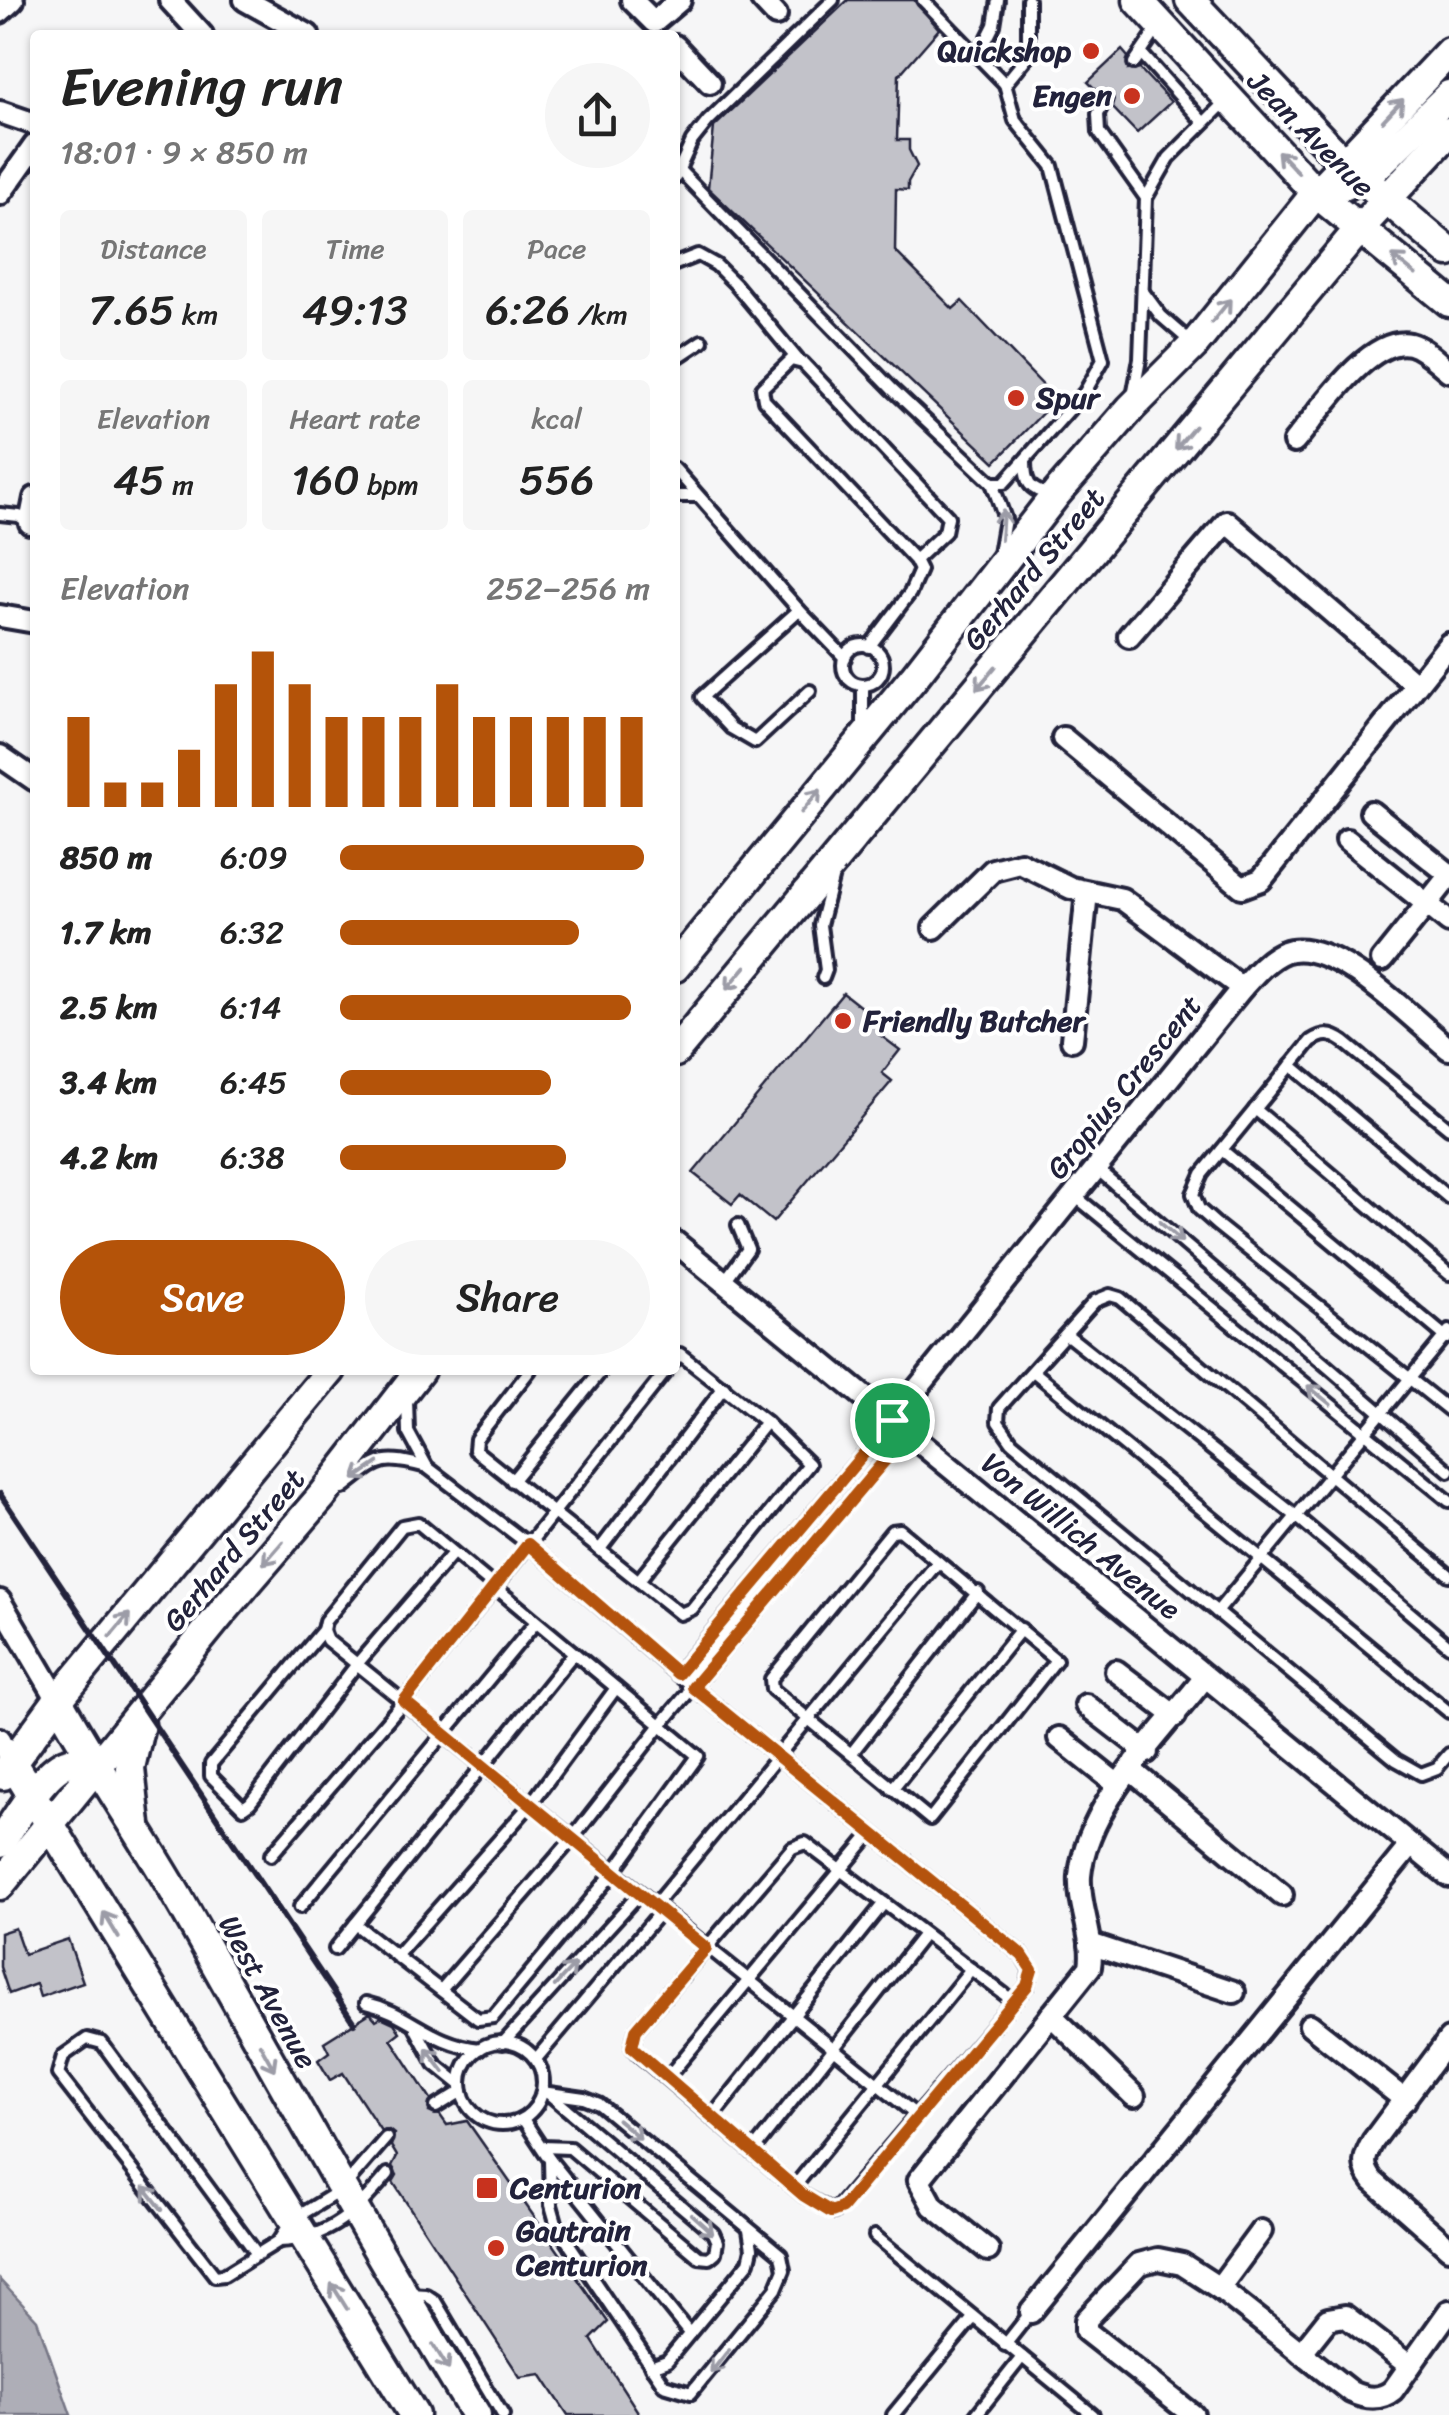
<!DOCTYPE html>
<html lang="en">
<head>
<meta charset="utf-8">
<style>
  :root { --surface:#fff; --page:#f6f6f6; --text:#222; --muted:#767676; --accent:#b45309 }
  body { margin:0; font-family:Sriracha,sans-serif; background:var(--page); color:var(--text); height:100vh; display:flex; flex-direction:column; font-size:38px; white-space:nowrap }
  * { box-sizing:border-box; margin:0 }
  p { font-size:32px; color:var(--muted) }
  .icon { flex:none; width:55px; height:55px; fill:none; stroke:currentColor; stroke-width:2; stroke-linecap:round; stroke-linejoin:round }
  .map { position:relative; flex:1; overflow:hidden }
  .panel { position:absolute; left:30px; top:30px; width:650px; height:1345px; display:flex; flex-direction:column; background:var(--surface); border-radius:10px; box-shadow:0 2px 8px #0004 }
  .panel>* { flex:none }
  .pin { position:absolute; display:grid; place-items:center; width:85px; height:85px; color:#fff; margin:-42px; border:5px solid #fff; border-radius:50%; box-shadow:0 2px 10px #0007 }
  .round { display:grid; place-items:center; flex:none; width:105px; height:105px; border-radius:52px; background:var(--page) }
  .overview { display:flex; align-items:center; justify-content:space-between; height:170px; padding:0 30px }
  h1 { font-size:55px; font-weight:600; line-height:75px }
  .metrics { display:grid; grid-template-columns:repeat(3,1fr); gap:15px; height:170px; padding:10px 30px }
  .metrics div { display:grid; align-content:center; border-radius:10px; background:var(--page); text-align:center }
  .metrics b { font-size:42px; font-weight:600 }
  .metrics small { font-size:28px; font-weight:400 }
  .metrics p { font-size:28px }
  .chart { height:280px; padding:20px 30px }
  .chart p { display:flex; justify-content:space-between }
  .chart svg { width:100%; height:180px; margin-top:10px; stroke:var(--accent); stroke-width:6 }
  .action { display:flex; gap:20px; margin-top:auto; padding:20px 30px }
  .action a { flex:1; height:115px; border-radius:60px; background:var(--accent); color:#fff; font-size:40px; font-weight:600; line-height:115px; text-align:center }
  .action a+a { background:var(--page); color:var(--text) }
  ul { padding:0 30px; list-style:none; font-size:32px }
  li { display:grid; grid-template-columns:160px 120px 1fr; align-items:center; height:75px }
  li i { height:25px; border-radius:12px; background:var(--accent) }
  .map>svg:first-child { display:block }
</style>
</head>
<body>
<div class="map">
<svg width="1449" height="2415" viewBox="0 0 1449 2415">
  <rect width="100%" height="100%" fill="#f6f6f7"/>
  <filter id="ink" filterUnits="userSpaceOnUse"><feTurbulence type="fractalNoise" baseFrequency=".01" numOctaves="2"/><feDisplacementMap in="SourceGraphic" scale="20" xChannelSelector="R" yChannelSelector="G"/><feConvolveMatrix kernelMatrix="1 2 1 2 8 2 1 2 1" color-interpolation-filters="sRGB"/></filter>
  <g filter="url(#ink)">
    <!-- water -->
    <path fill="#aeaeb7" stroke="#767685" stroke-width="2.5" d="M0,2280L37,2320L71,2415H0Z"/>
    <!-- building -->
    <g fill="#c2c2c9" stroke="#22223b" stroke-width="2.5">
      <path d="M848,0H914L939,29L899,75L897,140H909V150L917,166L908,182V190L896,189L895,251L953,309L962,301L1056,399L995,462L708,188L714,127Z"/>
      <path d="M1122,50L1128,57V70L1140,69L1171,102L1137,133L1112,107L1113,95L1107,91L1100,94L1088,82Z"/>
      <path d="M843,993L886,1027L880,1035L900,1050L882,1073L892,1081L773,1222L740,1195L732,1204L693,1173Z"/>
      <path d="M15,1928L24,1954L68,1939L83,1982L40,1997L36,1984L9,1994L0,1967V1933Z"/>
      <path d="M370,2013L376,2020L381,2017L394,2023L400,2032L391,2039L431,2100L429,2112L440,2115L447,2125L467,2121L608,2322L591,2339L640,2415H568L541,2374L520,2377L393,2182L397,2175L392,2166L397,2156L391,2146L394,2134L389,2130L381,2131L343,2073L330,2080L318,2060L329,2052L324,2042Z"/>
    </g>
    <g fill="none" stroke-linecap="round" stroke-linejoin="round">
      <defs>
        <g id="lane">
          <path d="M923,0L1005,84"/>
          <path d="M1141,53L1203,122"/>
          <path d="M978,57L994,25L998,0"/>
          <path d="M1134,63L1160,25"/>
          <path d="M1106,100L1098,114L1099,132L1146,198"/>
          <path d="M680,171L892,389L992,483H1004L1085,392L1103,360L1052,166L1015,120L1005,84L1028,56V0"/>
          <path d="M675,178L692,141L708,121L833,0"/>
          <path d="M675,264L698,255L716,265L735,284L798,360"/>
          <path d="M1144,293L1161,316L1191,342"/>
          <path d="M675,359L702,341"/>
          <path d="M1133,397L1140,359L1146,198L1169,158L1227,100"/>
          <path d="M1025,462C1025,481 1029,492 1050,493"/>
          <path d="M675,469L799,610"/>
          <path d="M992,483L1005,519L999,554"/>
          <path d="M675,496H698"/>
          <path d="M0,514L19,516L31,524"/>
          <circle cx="863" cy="665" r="20"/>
          <path d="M869,647L910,593L920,570L915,560L764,400L762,388L791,360L803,363L948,517L945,532L915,560"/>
          <path d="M863,685V726"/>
          <path d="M810,691L755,742L731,728L702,697L799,610L845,658"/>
          <path d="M823,978L826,970L820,925L832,879"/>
          <path d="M1291,1065L1449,1198"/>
          <path d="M1255,1109L1449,1274"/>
          <path d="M1449,1128L1344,1042C1331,1033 1324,1033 1311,1041L1202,1174L1193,1194L1199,1209L1216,1224L1449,1410"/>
          <path d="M1222,1150L1447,1338"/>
          <path d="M1097,1169L1449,1471"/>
          <path d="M1075,1196L1449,1501"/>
          <path d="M724,1282L748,1249L738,1225"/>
          <path d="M1066,1334L1296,1516L1449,1646"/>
          <path d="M530,1370L476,1439L475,1450L680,1614L692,1609L809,1464L766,1422L680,1354L675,1360"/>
          <path d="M1033,1371L1449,1712"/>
          <path d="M407,1400L408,1432L427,1467L528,1544L677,1674L1022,1955L1031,1970L1027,1986L834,2212L803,2195L638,2054L632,2047L636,2030L792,1848L805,1843L1013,2001"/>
          <path d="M512,1481L602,1370"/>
          <path d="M343,1488C380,1460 379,1454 427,1467"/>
          <path d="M900,1530L1056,1660L930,1819L772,1689L771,1679L892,1531Z"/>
          <path d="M600,1549L724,1387"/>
          <path d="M1449,1575L1120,1298L1110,1295L1095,1301L999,1408L998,1422L1012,1442L1396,1760L1421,1774L1437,1768L1449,1754"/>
          <path d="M639,1580L766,1422"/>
          <path d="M1217,1612L1449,1331"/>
          <path d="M323,1630L327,1640L916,2115"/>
          <path d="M677,1674L892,1420"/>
          <path d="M851,1754L978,1592"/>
          <path d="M892,1789L1021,1629"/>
          <path d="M271,1855L404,1701L667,1370"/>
          <path d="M654,1906L938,1562"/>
          <path d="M300,1907L536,1622"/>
          <path d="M355,1924L478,2019L493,2017L613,1873L698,1756L418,1523L402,1526L325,1621L323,1630L211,1764V1776L243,1808L250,1803L357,1664L453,1553"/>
          <path d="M335,1949L573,1654"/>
          <path d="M396,1956L530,1805L616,1688"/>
          <path d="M441,1990L572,1839L660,1726L907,1433"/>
          <path d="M366,2003C410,2013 430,2044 480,2049"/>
          <path d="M416,2029L435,2064L461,2085"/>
          <circle cx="502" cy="2083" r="41"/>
          <path d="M503,2043L640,1893"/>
          <path d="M536,2059L661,1911"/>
          <path d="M667,2078L871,1834"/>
          <path d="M542,2092L584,2098L599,2104L781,2255L784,2270L776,2289L691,2393L664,2385L557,2226L551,2205L550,2160"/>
          <path d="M436,2107L462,2091"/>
          <path d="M712,2117L884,1903"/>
          <path d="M523,2119L550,2160L689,2333"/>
          <path d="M542,2147L570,2148L699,2257L709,2258L715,2253L717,2242L713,2233L549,2094"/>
          <path d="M752,2152L924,1934"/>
          <path d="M794,2187L971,1969"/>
          <path d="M875,2236L1093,2415"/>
          <path d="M279,2241C330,2239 357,2211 388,2174"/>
          <path d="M257,2254L102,2043L87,2039L63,2056L58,2074L215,2276L224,2275L279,2241L292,2220L341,2190L386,2138"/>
          <path d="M408,2294L426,2295L435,2301L503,2415"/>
          <path d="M1005,2345L1031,2312"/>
          <path d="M651,2367L667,2361L749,2262L752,2249L749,2230"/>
          <path d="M893,2415L973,2318"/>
          <path d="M976,2415L1022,2357"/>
        </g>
        <g id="street">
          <path d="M170,0L202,35"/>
          <path d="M245,0L308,35"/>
          <path d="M632,0L654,22L680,0"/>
          <path d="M762,0L776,15"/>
          <path d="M0,12L13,0"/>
          <path d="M675,46L710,83"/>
          <path d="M0,112L35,124"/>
          <path d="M0,194L35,145"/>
          <path d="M1294,442C1318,414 1369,335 1410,344C1425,348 1437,362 1449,371"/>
          <path d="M30,523L35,498"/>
          <path d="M0,616L35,622"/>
          <path d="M1129,636L1227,522L1415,684"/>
          <path d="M1063,738L1242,887L1261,880L1449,644"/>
          <path d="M0,756L35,780"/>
          <path d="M1371,812L1449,874"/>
          <path d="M1347,840L1427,904L1382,960"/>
          <path d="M1449,876L1427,904L1449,922"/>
          <path d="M934,928L993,870L1020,863L1071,888L1122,899L1242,988"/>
          <path d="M1072,1040L1087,892"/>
          <path d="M675,1242L1449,1876"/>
          <path d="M892,1420L1242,988C1254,975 1267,959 1284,952C1332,934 1413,1020 1449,1049"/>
          <path d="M0,1601L58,1700"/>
          <path d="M1116,1671L1175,1716"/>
          <path d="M1086,1705L1147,1752"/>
          <path d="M1059,1738L1118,1785"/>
          <path d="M0,1739L11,1761"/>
          <path d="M1132,1771L1282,1895"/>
          <path d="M1090,1944L1234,1992"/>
          <path d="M1051,2015L1134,2096"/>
          <path d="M1310,2025L1405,2100"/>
          <path d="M1449,2039L1373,2141C1364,2157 1361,2166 1373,2181L1449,2248"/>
          <path d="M988,2250L933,2206L919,2180L1090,1967C1095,1937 1078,1907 1080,1876C1086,1804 1162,1733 1205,1677"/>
          <path d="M1219,2288L1261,2231"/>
          <path d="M1031,2312L1409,1847"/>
          <path d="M1301,2353L1328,2319L1345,2316L1410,2366"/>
          <path d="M1193,2415L1086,2331V2320L1139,2264L1158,2259L1182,2264L1219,2288L1351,2392C1366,2399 1380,2401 1393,2390L1449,2311"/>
        </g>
        <g id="secondary">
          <path d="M1138,0L1316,193L1449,302"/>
          <path d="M1190,0L1344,163L1449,252"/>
          <path d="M1346,185L1375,168L1449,95"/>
          <path d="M675,967L914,677L1057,493L1131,408L1194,345L1316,193L1449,52"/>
          <path d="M675,1052L1360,228L1449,132"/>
          <path d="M58,1700C97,1771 144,1837 184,1908C280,2078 374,2248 476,2415"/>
          <path d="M11,1761L414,2415"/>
          <path d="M3,1775L58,1700L331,1370"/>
          <path d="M136,1824L130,1768L140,1724"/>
          <path d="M0,1843C15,1821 42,1773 66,1763C77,1759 87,1766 96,1770"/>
          <path d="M0,1885L223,1611L323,1495L420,1370"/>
        </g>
      </defs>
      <!-- lane casing -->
      <use href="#lane" stroke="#22223b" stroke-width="18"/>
      <!-- street casing -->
      <use href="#street" stroke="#22223b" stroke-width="28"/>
      <!-- secondary casing -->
      <use href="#secondary" stroke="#22223b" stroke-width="35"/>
      <!-- lane -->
      <use href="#lane" stroke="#fff" stroke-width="10"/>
      <!-- street -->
      <use href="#street" stroke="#fff" stroke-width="20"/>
      <!-- secondary -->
      <use href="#secondary" stroke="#fff" stroke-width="28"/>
      <!-- rail -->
      <path stroke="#22223b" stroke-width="6" d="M0,1494L354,2023"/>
    </g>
    <!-- one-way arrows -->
    <defs><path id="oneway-shaft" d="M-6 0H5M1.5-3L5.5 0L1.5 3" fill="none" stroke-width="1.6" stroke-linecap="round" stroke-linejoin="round" transform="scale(2.5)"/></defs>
    <g stroke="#9c9ca7">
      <use href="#oneway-shaft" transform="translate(1393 110) rotate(-47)"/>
      <use href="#oneway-shaft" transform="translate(1288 162) rotate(-133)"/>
      <use href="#oneway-shaft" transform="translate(1404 265) rotate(-141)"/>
      <use href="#oneway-shaft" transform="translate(1221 311) rotate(-51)"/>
      <use href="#oneway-shaft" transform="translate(1185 438) rotate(130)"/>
      <use href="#oneway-shaft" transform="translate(1002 525) rotate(-86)"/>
      <use href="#oneway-shaft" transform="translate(986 678) rotate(130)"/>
      <use href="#oneway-shaft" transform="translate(811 801) rotate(-50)"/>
      <use href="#oneway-shaft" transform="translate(736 978) rotate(130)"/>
      <use href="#oneway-shaft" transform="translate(1171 1232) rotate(41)"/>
      <use href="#oneway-shaft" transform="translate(1319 1395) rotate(-141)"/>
      <use href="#oneway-shaft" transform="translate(366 1471) rotate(146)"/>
      <use href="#oneway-shaft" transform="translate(273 1553) rotate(131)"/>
      <use href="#oneway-shaft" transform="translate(120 1625) rotate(-50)"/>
      <use href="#oneway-shaft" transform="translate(111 1925) rotate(-121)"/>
      <use href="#oneway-shaft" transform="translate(565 1975) rotate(-47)"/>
      <use href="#oneway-shaft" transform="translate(267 2057) rotate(61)"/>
      <use href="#oneway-shaft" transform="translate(435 2060) rotate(-127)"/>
      <use href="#oneway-shaft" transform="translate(629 2129) rotate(40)"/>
      <use href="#oneway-shaft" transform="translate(153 2198) rotate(-128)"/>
      <use href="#oneway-shaft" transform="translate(702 2224) rotate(42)"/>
      <use href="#oneway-shaft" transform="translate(339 2296) rotate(-122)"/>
      <use href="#oneway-shaft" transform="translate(441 2357) rotate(58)"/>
      <use href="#oneway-shaft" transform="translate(720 2361) rotate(128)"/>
    </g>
  </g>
  <g fill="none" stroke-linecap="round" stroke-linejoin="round" filter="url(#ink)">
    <defs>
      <path id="route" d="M892,1420L908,1433L693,1687L1022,1955L1032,1970L1027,1986L842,2208L831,2212L803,2195L632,2047L636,2030L706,1948L404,1701L528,1544L678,1674Z"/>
    </defs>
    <!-- route casing -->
    <use href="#route" stroke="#fff" stroke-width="20"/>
    <!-- route -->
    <use href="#route" stroke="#b45309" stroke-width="12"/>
  </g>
  <!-- markers -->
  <g fill="#c8321e" stroke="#fff" stroke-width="4">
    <circle cx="1091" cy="51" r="10"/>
    <circle cx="1132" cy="96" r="10"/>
    <circle cx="1016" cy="398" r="10"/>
    <circle cx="843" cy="1021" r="10"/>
    <rect x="475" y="2176" width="24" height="24" rx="5"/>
    <circle cx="496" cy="2248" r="10"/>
  </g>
  <g text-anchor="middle" stroke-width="8" stroke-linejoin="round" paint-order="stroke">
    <!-- poi labels -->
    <g font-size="30" font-weight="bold" fill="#22223b" stroke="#fff" text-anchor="start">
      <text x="1071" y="61" text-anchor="end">Quickshop</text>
      <text x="1112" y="106" text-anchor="end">Engen</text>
      <text x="1036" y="408">Spur</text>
      <text x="863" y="1031">Friendly Butcher</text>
      <text x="510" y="2198">Centurion</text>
      <text x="516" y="2241">Gautrain<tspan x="516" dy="34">Centurion</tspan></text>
    </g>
    <!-- street labels -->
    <g font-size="30" fill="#22223b" stroke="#fff">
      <text transform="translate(1311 134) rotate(45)" y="10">Jean Avenue</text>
      <text transform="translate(1034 569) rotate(-50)" y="10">Gerhard Street</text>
      <text transform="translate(1124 1087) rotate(-51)" y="10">Gropius Crescent</text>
      <text transform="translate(1081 1536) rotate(39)" y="10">Von Willich Avenue</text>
      <text transform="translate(234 1550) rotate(-50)" y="10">Gerhard Street</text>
      <text transform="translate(268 1992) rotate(61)" y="10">West Avenue</text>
    </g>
  </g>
</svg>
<div class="pin" style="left:892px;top:1420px;background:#1e9e55"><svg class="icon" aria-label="arrive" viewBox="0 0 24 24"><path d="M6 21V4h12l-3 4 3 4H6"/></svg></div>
<section class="panel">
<div class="overview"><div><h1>Evening run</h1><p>18:01 · 9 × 850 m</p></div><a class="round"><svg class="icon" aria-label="share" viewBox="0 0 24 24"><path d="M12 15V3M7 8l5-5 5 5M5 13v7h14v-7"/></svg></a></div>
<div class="metrics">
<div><p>Distance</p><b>7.65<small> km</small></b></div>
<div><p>Time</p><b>49:13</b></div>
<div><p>Pace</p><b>6:26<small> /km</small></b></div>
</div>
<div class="metrics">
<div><p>Elevation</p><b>45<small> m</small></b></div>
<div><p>Heart rate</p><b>160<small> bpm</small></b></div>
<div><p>kcal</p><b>556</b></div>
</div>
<div class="chart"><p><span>Elevation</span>252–256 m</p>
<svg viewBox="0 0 160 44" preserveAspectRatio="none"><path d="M5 44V22M15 44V38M25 44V38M35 44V30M45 44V14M55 44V6M65 44V14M75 44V22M85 44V22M95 44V22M105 44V14M115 44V22M125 44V22M135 44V22M145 44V22M155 44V22"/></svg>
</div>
<ul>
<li><b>850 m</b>6:09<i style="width:98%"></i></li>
<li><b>1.7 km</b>6:32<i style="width:77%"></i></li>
<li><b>2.5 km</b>6:14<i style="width:94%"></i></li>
<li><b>3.4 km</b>6:45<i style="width:68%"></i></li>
<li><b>4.2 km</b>6:38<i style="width:73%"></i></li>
</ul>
<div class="action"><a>Save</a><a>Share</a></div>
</section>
</div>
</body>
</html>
